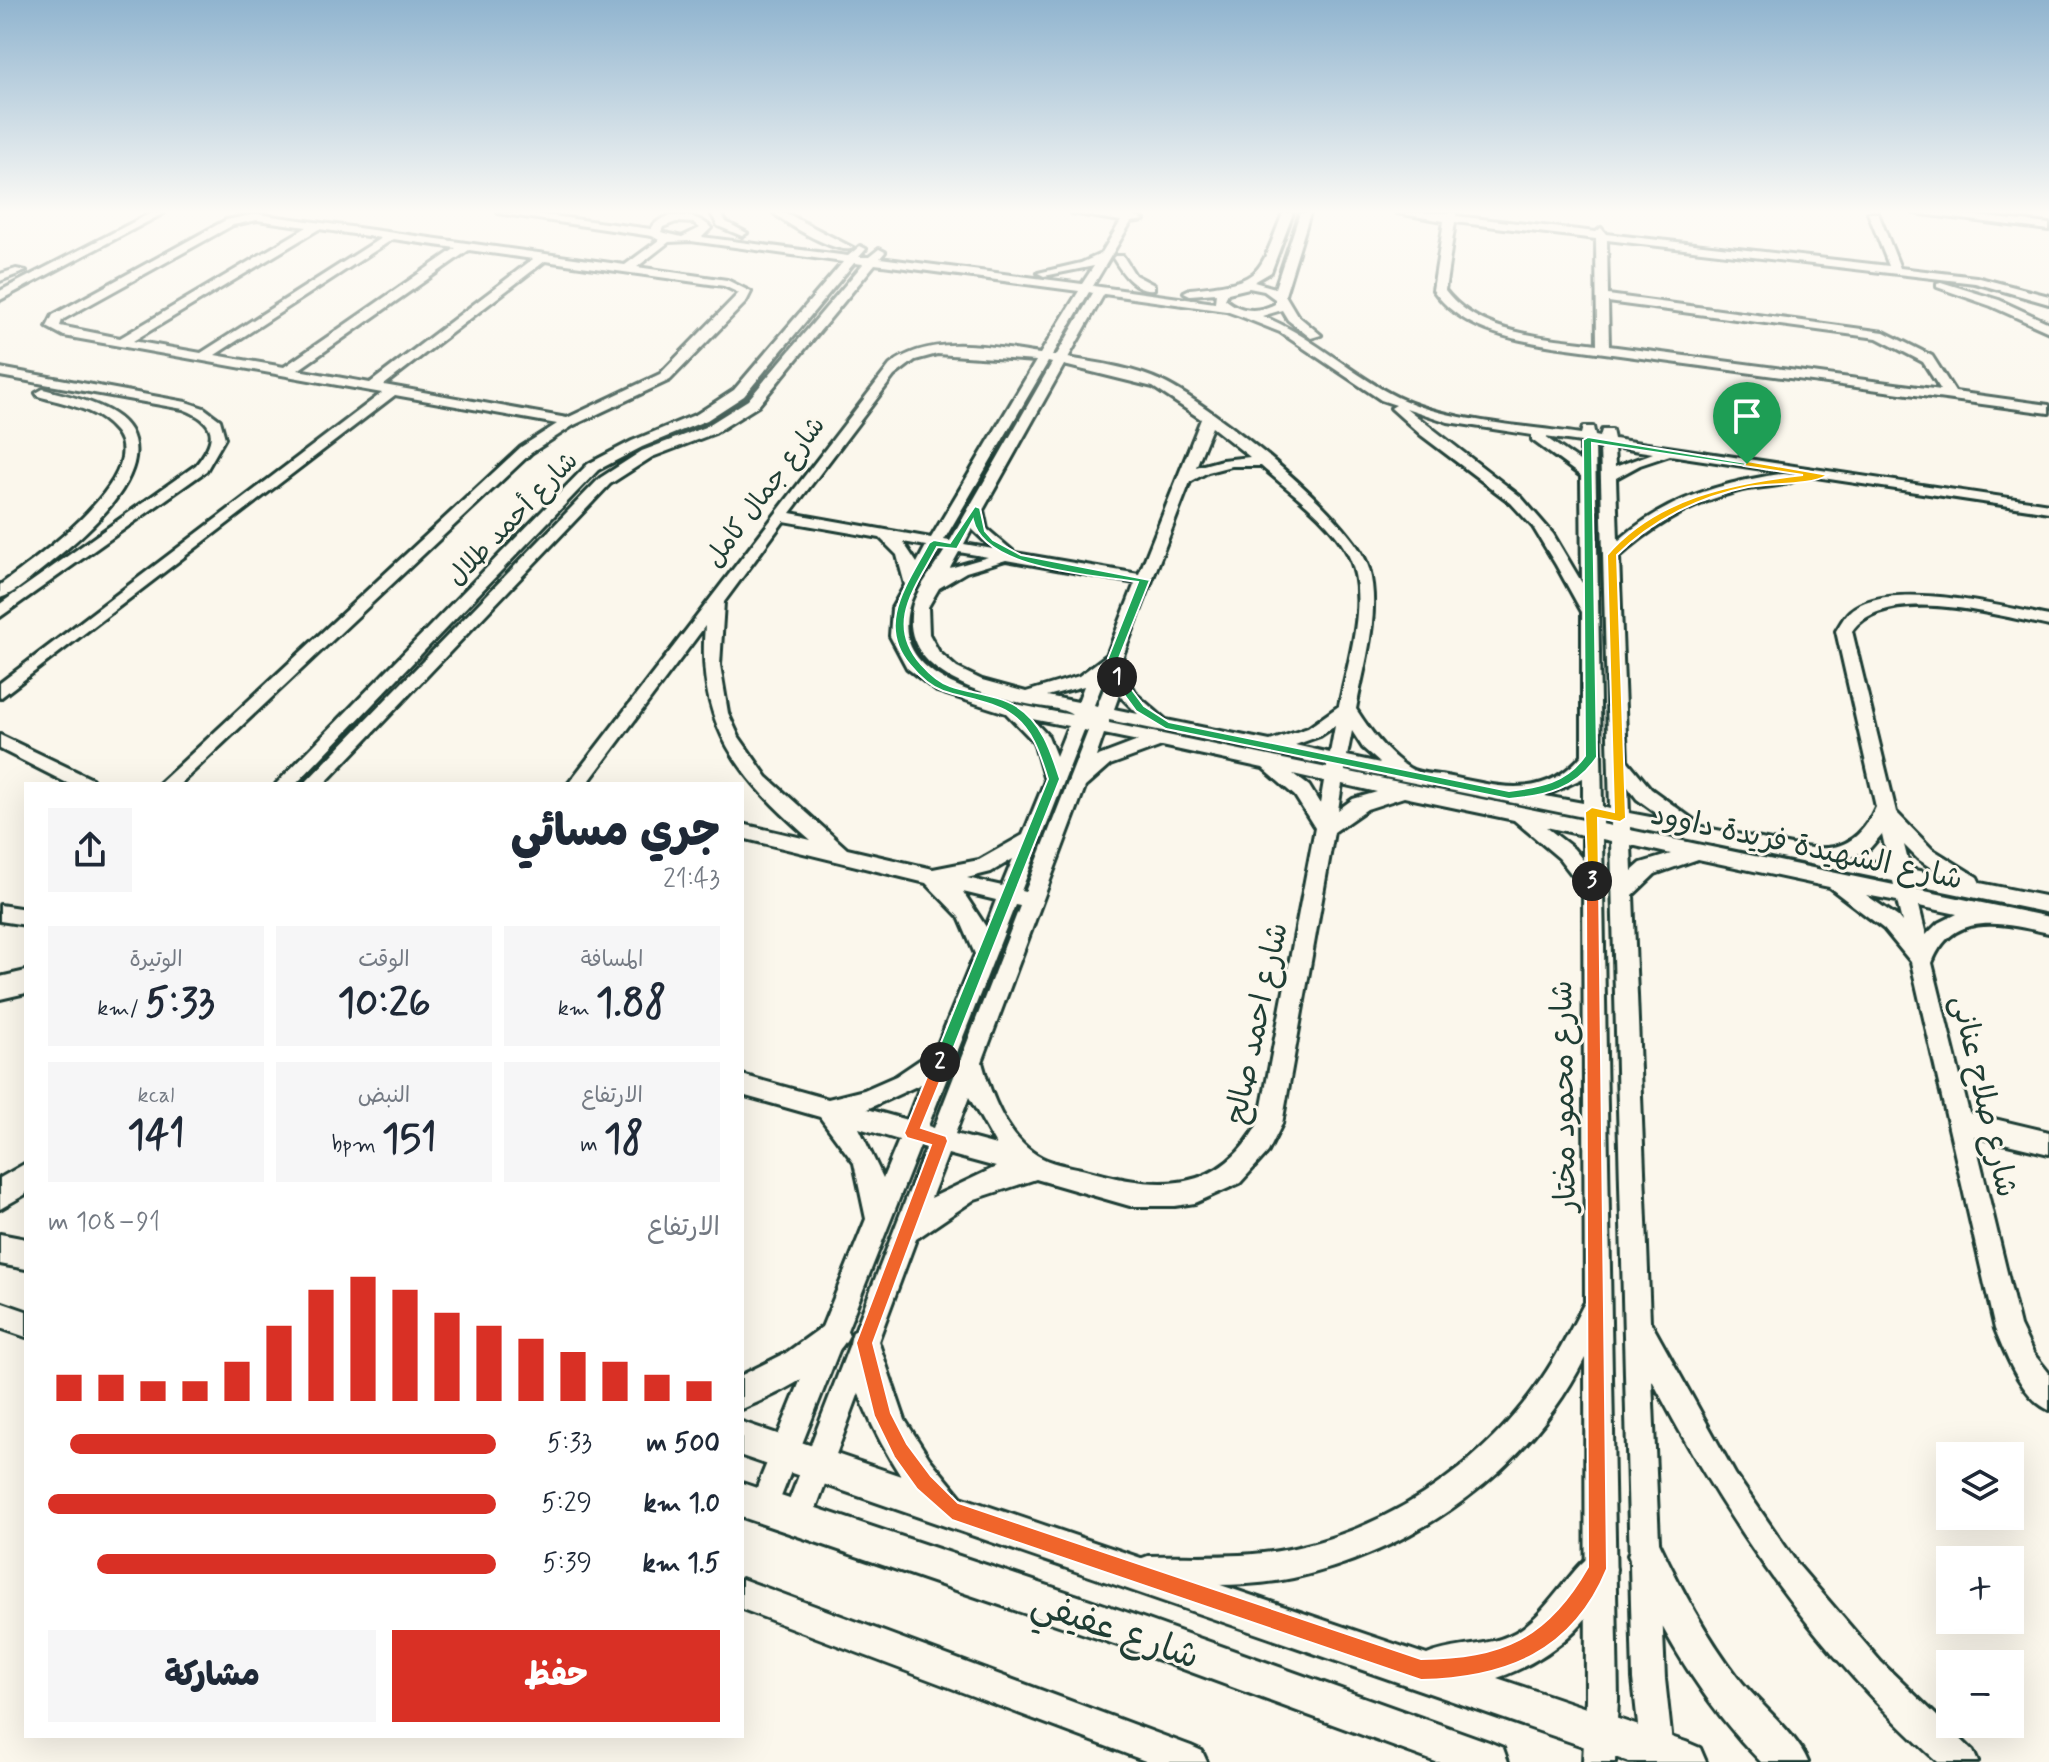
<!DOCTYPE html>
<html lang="ar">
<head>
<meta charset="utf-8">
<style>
  :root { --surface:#fff; --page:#f6f6f7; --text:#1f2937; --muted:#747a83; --accent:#d93025 }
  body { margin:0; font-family:Mynerve,"Playpen Sans Arabic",sans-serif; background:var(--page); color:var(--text); direction:rtl; height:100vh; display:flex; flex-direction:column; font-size:30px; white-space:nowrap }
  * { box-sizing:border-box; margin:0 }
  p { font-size:26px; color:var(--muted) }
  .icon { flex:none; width:44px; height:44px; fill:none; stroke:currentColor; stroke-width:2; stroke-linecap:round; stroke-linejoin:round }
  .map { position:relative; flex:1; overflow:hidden; direction:ltr }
  .drawer { position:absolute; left:24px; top:782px; width:720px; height:956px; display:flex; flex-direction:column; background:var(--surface); border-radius:0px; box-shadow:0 8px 32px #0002; direction:rtl }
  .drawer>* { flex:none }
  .controls { position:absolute; left:1936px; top:1442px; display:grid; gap:16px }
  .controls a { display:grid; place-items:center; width:88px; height:88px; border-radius:0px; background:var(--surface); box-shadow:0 8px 32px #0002; font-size:40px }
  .pin { position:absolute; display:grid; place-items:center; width:68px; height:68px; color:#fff; margin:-82px -34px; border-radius:50% 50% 50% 0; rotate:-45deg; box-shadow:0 0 8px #0007 }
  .pin .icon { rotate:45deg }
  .km { position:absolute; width:40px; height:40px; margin:-20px; border-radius:50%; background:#222; color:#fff; font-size:22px; line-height:40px; text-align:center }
  .round { display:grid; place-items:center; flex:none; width:84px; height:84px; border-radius:0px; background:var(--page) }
  .overview { display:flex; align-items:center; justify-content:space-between; height:136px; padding:0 24px }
  h1 { font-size:44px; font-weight:800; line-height:60px }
  .metrics { display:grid; grid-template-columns:repeat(3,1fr); gap:12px; height:136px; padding:8px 24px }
  .metrics div { display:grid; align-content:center; border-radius:0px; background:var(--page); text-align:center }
  .metrics b { font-size:40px; font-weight:800 }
  .metrics small { font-size:22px; font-weight:400 }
  .metrics p { font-size:22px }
  .chart { height:224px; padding:16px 24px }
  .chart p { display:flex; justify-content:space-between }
  .chart svg { width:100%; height:144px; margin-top:8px; stroke:var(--accent); stroke-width:6 }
  .primary-button { display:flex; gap:16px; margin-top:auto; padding:16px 24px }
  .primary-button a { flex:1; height:92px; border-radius:0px; background:var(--accent); color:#fff; font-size:32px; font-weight:800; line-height:92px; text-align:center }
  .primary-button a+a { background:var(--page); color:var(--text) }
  ul { padding:0 24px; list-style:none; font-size:26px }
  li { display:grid; grid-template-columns:128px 96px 1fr; align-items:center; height:60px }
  li i { height:20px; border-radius:10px; background:var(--accent) }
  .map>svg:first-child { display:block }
</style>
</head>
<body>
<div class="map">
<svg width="2049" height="1762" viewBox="0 0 2049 1762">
  <rect width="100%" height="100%" fill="#fbf7ec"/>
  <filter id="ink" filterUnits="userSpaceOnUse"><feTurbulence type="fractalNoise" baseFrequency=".0125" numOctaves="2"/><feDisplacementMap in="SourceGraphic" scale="16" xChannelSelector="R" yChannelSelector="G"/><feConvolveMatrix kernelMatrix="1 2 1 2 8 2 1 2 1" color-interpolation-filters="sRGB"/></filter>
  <g filter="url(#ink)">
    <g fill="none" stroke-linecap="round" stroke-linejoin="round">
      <defs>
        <g id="minor">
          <path d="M151,213H164L0,300V291Z"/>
          <path d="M498,213H529L651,229C663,209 698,213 711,228L702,237L848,256L860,246L866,249L859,257H869L879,249L885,252L880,258L1082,284L1094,266L1044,276L1038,273L1081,263L1101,254L1121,221L1071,213H1136L1134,216L1144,220L1131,222L1093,286L1215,303L1216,293L1190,295L1184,292L1190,289C1262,281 1257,279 1283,213H1293L1271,272L1254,282L1275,288L1300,213H1310L1285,295L1297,315L1321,335L1311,338L1288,320L1282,310L1262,316C1309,334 1345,369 1389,393C1442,422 1522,425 1581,434L1583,427H1593L1595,436L1600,437L1602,430H1612L1614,439L2049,504V512L1670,455L1640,465L1616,478L1618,541C1658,505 1709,486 1762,477C1773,475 1789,471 1798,478C1785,488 1755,486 1738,491C1692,503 1654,525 1619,557L1627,760L1651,789L1695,821L1697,826C1722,831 1747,836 1771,841C1818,851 1853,859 1876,807L1836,631C1840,625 1844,616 1850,611C1888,578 2003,607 2049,616V626C1999,616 1886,583 1852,631L1896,812L1932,849L1977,877L1980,883L2049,897V913L1914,885L1915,889L2049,917V933C2006,924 1953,908 1932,963L1969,1113L2049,1132V1154L1974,1136L2020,1326L2033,1353L2049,1373V1410C2022,1398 2006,1355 1995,1329L1911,962L1884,929L1829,887L1698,859L1655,874L1633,895L1650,1321L1735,1474L1798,1565L1881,1662L1973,1751L1978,1762H1938C1815,1651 1728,1525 1652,1380L1665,1679L1674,1762H1642L1633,1679L1611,841L1602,839L1618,1699L1615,1762H1583L1586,1699L1585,1358C1529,1470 1415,1551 1293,1578C1246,1588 1196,1584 1148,1586L1137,1582L1133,1571L1137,1560L1148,1556C1196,1555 1246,1559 1294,1548C1387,1528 1477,1469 1533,1391C1554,1363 1569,1333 1585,1302L1583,889L1559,858L1514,820L1404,797L1367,809L1334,832L1282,1124L1268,1152L1240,1183L1195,1203L1175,1206H1130L1036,1179L975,1199L916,1239L812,1519L807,1529L797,1534L787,1529L782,1519L926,1148L920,1146L773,1517L763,1521L753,1517L749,1507L866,1219L854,1163L820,1117L742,1095V1075L828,1099L864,1090L896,1076L936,1049L975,954L959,917L926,883L742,838V824L811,840C740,778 696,726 705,626L587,784H568L890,365C931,333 993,347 1040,354L1079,291L875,264L758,406L715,433L652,457L610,484L324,784H304L600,478L642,451L705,427L748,400L863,264L854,263L744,396L707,420L642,447L598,470L296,784H276L588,464L632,441L697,414L734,390L843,262L691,241L669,242L637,267L727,280L751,292L746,302L670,380L574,425L531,453L180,784H159L521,447L557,424L395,395L0,698V683L382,393L64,336L47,327L53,315L226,220L257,214L625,265L659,240L652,236ZM257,220L307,227L120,338L60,326L62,320L233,225ZM676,222L694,223L700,228L682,237L661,232L663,227ZM319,229L381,238L201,353L133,341ZM393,239L456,248L284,367L215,355ZM469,250L533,259L370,383L298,370ZM545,261L724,286L739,293L660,374L567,418L384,385ZM1249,288L1264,291L1275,299V304C1258,313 1240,312 1225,299L1228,293ZM1089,292L1093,293L1056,356H1052ZM1104,294L1226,311L1240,316L1280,332L1381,400L1396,405L1391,408L1421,435L1511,503L1533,527L1556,565L1582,612V755C1543,802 1497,786 1446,776C1436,774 1417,774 1409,768C1387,754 1370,731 1356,709C1364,665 1381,613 1369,569C1355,519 1212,405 1163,382C1134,368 1099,363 1068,358ZM937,354L1036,361L931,538L790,513L894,376L915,360ZM1048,362L1052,363L950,541L944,540ZM1064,365L1153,387L1201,419L1139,574L1015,553L987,529L983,510ZM1406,408L1448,422L1532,435V440L1581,476L1582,583L1553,534L1521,497ZM1212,427L1250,457L1222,460L1196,467ZM1545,437L1581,442V462ZM1595,444L1600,445L1610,809L1602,807ZM1614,447L1653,453L1615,467ZM1231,466H1261C1289,491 1330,519 1348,554C1370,598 1348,661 1339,706L1308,728L1270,741L1166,720L1137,695L1121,666L1116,665L1122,658L1190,482L1208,472ZM784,521L880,538L897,555L905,585L892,608L890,636L907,668L937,691L1006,713L1034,742L1045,781L1023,835L979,860L933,869L847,849L767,777L739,737L728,713L720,665L724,602ZM972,529L993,549L964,544ZM903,542L926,546L917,563ZM940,549L945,550C936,565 915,592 912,608C900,672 981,694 1027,704C1040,707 1065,708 1072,715C1019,704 890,690 908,610C913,589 930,567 940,549ZM959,552L988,557L950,568ZM1006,560L1135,583L1107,655L1079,676L1026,692L982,680L957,668L939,652L929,634L928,607L939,588L966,572ZM1107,672L1109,676L1097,706L1094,705ZM1084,686L1078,702L1047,696ZM1119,695L1138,714L1114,709ZM1032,719L1068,726L1056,756L1048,736ZM1109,720L1327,765V768L1109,723ZM1335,726L1330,753L1295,745L1320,736ZM1084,730L1088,731L1025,892L1021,891ZM1352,731L1363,748L1380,763L1347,756ZM1104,734L1138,741L1096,757ZM1162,746L1263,768L1295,796L1315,828L1259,1122C1220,1195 1158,1190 1089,1171C1075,1167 1055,1165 1042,1158C1008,1141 991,1096 982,1062L1085,787L1110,765ZM1345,769L1583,817V820L1345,771ZM1293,774L1324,781L1320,804L1309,786ZM1583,778V803L1545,796ZM1342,784L1377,792L1353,799L1338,810ZM1628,787L1637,799L1666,820L1629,813ZM1602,821L1611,823V826L1602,824ZM1546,827L1583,835V860L1573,848ZM1630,827L1893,881L1894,885L1630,830ZM1882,834L1889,865L1851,857L1870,848ZM1631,845L1671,854L1641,863L1632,871ZM1904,845L1918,859L1943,876L1910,869ZM1013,859L1002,886L967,878L991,872ZM963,892L996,900L986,927ZM1866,895L1897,901L1902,922L1898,917ZM1015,905L1020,906L934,1128L928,1126ZM1919,906L1957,914L1937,924L1926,935ZM921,1084L907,1120L867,1109ZM969,1097L996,1145L955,1134ZM859,1128L899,1140L883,1178ZM948,1154L996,1167L931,1198Z"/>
          <path d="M711,213H721L726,222L747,233L742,236L718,226Z"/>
          <path d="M774,213H786L853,248C839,256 786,224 774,213Z"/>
          <path d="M1397,213H1456V216L1596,232L1601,228L1606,234L1889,266L1868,213H1878L1900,268L1976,277L2049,296V304L1975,283L1607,240L1608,295L1884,332L1932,356L1955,392L2049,405V413L1553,346C1507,338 1462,330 1433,290L1444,221ZM1455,222L1596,239L1597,344C1545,337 1479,335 1445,290ZM1608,302L1877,338L1923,362L1941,390L1609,346Z"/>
          <path d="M1914,213H1950L2049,224V230Z"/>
          <path d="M1115,256H1123L1135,275L1154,285V289C1134,291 1123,274 1113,258Z"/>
          <path d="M16,269L26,271L0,281V274Z"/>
          <path d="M1941,282L1999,300L2049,323V332L1991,306L1937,287V283Z"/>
          <path d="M0,368L186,402L204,408L220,420L225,438L206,471L0,617V604L196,465C218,438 217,422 183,409L0,376Z"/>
          <path d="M43,389C68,396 116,405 130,430C157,478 77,541 45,567C32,577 16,593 0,598V585C30,563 154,476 115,431C96,408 65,404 38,396L36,393Z"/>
          <path d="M0,735L92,779L94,784H69L0,749Z"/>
          <path d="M0,905L26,909V925L0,921Z"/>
          <path d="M0,1302L26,1311V1337L0,1328Z"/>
          <path d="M742,1579L1191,1746L1202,1751L1207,1762H1148L742,1609Z"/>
        </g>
        <g id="tertiary">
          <path d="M26,971V993L0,999V977Z"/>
          <path d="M26,1163V1194L0,1209V1178Z"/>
          <path d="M0,1234L26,1239V1269L0,1264Z"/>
          <path d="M833,1319L844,1324L849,1335C835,1367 774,1396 742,1409V1375L786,1353Z"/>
          <path d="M864,1327L875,1332L905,1420L929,1458L961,1497L1427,1655C1458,1642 1491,1649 1521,1629C1550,1610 1576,1560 1598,1551L1611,1556L1616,1569C1593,1623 1551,1659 1497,1678L1686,1742L1700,1748L1706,1762H1629L742,1456V1422L901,1476C881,1446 838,1367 853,1332Z"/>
          <path d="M742,1483L1123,1611L1489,1742L1503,1748L1508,1762H1436L1123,1647L742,1517Z"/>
          <path d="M1646,1537L1659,1542C1681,1589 1706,1635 1737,1676C1758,1704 1796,1732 1808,1762H1761C1703,1703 1660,1631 1628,1555L1633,1542Z"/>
        </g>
      </defs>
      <!-- minor casing -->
      <use href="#minor" stroke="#1f3d34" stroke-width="6"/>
      <!-- tertiary casing -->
      <use href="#tertiary" stroke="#1f3d34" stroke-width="6"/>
      <!-- minor -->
      <use href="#minor" fill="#fbf7ec" fill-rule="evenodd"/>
      <!-- tertiary -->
      <use href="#tertiary" fill="#fbf7ec" fill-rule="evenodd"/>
    </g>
  </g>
  <!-- sky -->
  <linearGradient id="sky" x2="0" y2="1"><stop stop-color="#90b4cf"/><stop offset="0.46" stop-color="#fdfbf6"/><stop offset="1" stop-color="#fdfbf6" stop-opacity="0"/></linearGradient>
  <rect width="2049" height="460" fill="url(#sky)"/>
  <!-- split-1 -->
  <path fill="#22a559" stroke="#fff" stroke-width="2" d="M1588,437L1752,464L1747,466L1592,443L1597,757C1576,789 1545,796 1509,799L1166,729L1136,711L1111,677L1121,675L1144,706L1169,722L1509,791C1540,787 1566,783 1585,756L1583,440Z"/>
  <!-- split-2 -->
  <path fill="#22a559" stroke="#fff" stroke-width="2" d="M975,506L980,508L985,531L993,540L1021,555L1150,580L1119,658L1122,677L1117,681L1111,677L1108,658L1138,582C1095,575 984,570 973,520L957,549L937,547C916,587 885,623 921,664C929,673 938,682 950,686C970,693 998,695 1016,706C1042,722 1051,751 1060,779L948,1062L940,1069L933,1062L1048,779C1040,753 1032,727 1008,712C990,701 963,698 943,691C929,686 919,676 910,665C875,624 908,583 929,543L934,540L950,543Z"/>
  <!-- split-3 -->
  <path fill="#f0652b" stroke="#fff" stroke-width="2" d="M1592,876L1599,881L1607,1569C1573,1652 1506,1678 1421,1680L952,1520L917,1489L894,1457L874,1416L856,1343L931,1145L907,1138L904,1133L933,1062L940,1056L948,1062L921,1128L946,1136L948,1141L873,1343L891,1413L907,1444L931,1476L958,1503L1421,1659C1502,1658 1547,1639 1588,1567L1586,881Z"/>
  <!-- split-4 -->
  <path fill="#f5b400" stroke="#fff" stroke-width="2" d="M1747,461L1828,475C1807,487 1772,482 1748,487C1699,497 1652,520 1617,555L1626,818L1620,822L1598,818L1599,881L1592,886L1588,885L1585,812L1592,807L1614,812L1607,555C1656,498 1732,483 1803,475L1744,466Z"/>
  <g text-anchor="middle" stroke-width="6" stroke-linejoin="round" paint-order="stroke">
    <!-- far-street labels -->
    <g font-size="26" fill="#1f3d34" stroke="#fbf7ec">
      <text transform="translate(764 491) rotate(-53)" y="9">شارع جمال كامل</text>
      <text transform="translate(512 518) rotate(-46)" y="9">شارع أحمد طلال</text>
    </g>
    <!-- street labels -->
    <g font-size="30" fill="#1f3d34" stroke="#fbf7ec">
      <text transform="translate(1807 846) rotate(12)" y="10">شارع الشهيدة فريدة داوود</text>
      <text transform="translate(1256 1023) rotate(-78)" y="10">شارع احمد صالح</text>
      <text transform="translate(1563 1096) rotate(-91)" y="10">شارع محمود مختار</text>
      <text transform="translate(1985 1096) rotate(77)" y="10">شارع صلاح عنانى</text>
    </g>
    <!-- near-street labels -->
    <g font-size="36" fill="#1f3d34" stroke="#fbf7ec">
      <text transform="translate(1116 1628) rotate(19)" y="13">شارع عفيفي</text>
    </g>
  </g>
</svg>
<div class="controls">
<a><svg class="icon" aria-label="layers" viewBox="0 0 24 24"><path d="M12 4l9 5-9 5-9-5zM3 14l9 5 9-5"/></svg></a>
<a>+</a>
<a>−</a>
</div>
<div class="pin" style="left:1747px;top:464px;background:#1e9e55"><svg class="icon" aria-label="arrive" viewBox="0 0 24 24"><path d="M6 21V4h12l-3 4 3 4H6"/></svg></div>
<b class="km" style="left:1117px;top:677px">1</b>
<b class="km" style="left:940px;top:1062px">2</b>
<b class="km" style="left:1592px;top:881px">3</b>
<section class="drawer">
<div class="overview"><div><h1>جري مسائي</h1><p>21:43</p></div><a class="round"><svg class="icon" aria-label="share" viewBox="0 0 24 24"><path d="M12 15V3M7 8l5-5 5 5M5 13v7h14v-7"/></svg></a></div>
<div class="metrics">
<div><p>المسافة</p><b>1.88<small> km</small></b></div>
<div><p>الوقت</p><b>10:26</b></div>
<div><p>الوتيرة</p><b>5:33<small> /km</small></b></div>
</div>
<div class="metrics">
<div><p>الارتفاع</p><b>18<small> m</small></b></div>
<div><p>النبض</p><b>151<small> bpm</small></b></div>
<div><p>kcal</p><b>141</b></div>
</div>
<div class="chart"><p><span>الارتفاع</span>91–108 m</p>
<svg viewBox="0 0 160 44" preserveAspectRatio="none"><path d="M5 44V36M15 44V36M25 44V38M35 44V38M45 44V32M55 44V21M65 44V10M75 44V6M85 44V10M95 44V17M105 44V21M115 44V25M125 44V29M135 44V32M145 44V36M155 44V38"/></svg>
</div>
<ul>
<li><b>500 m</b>5:33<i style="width:95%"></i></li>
<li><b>1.0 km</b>5:29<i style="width:100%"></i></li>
<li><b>1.5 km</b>5:39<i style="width:89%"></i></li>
</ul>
<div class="primary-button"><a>حفظ</a><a>مشاركة</a></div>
</section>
</div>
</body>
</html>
